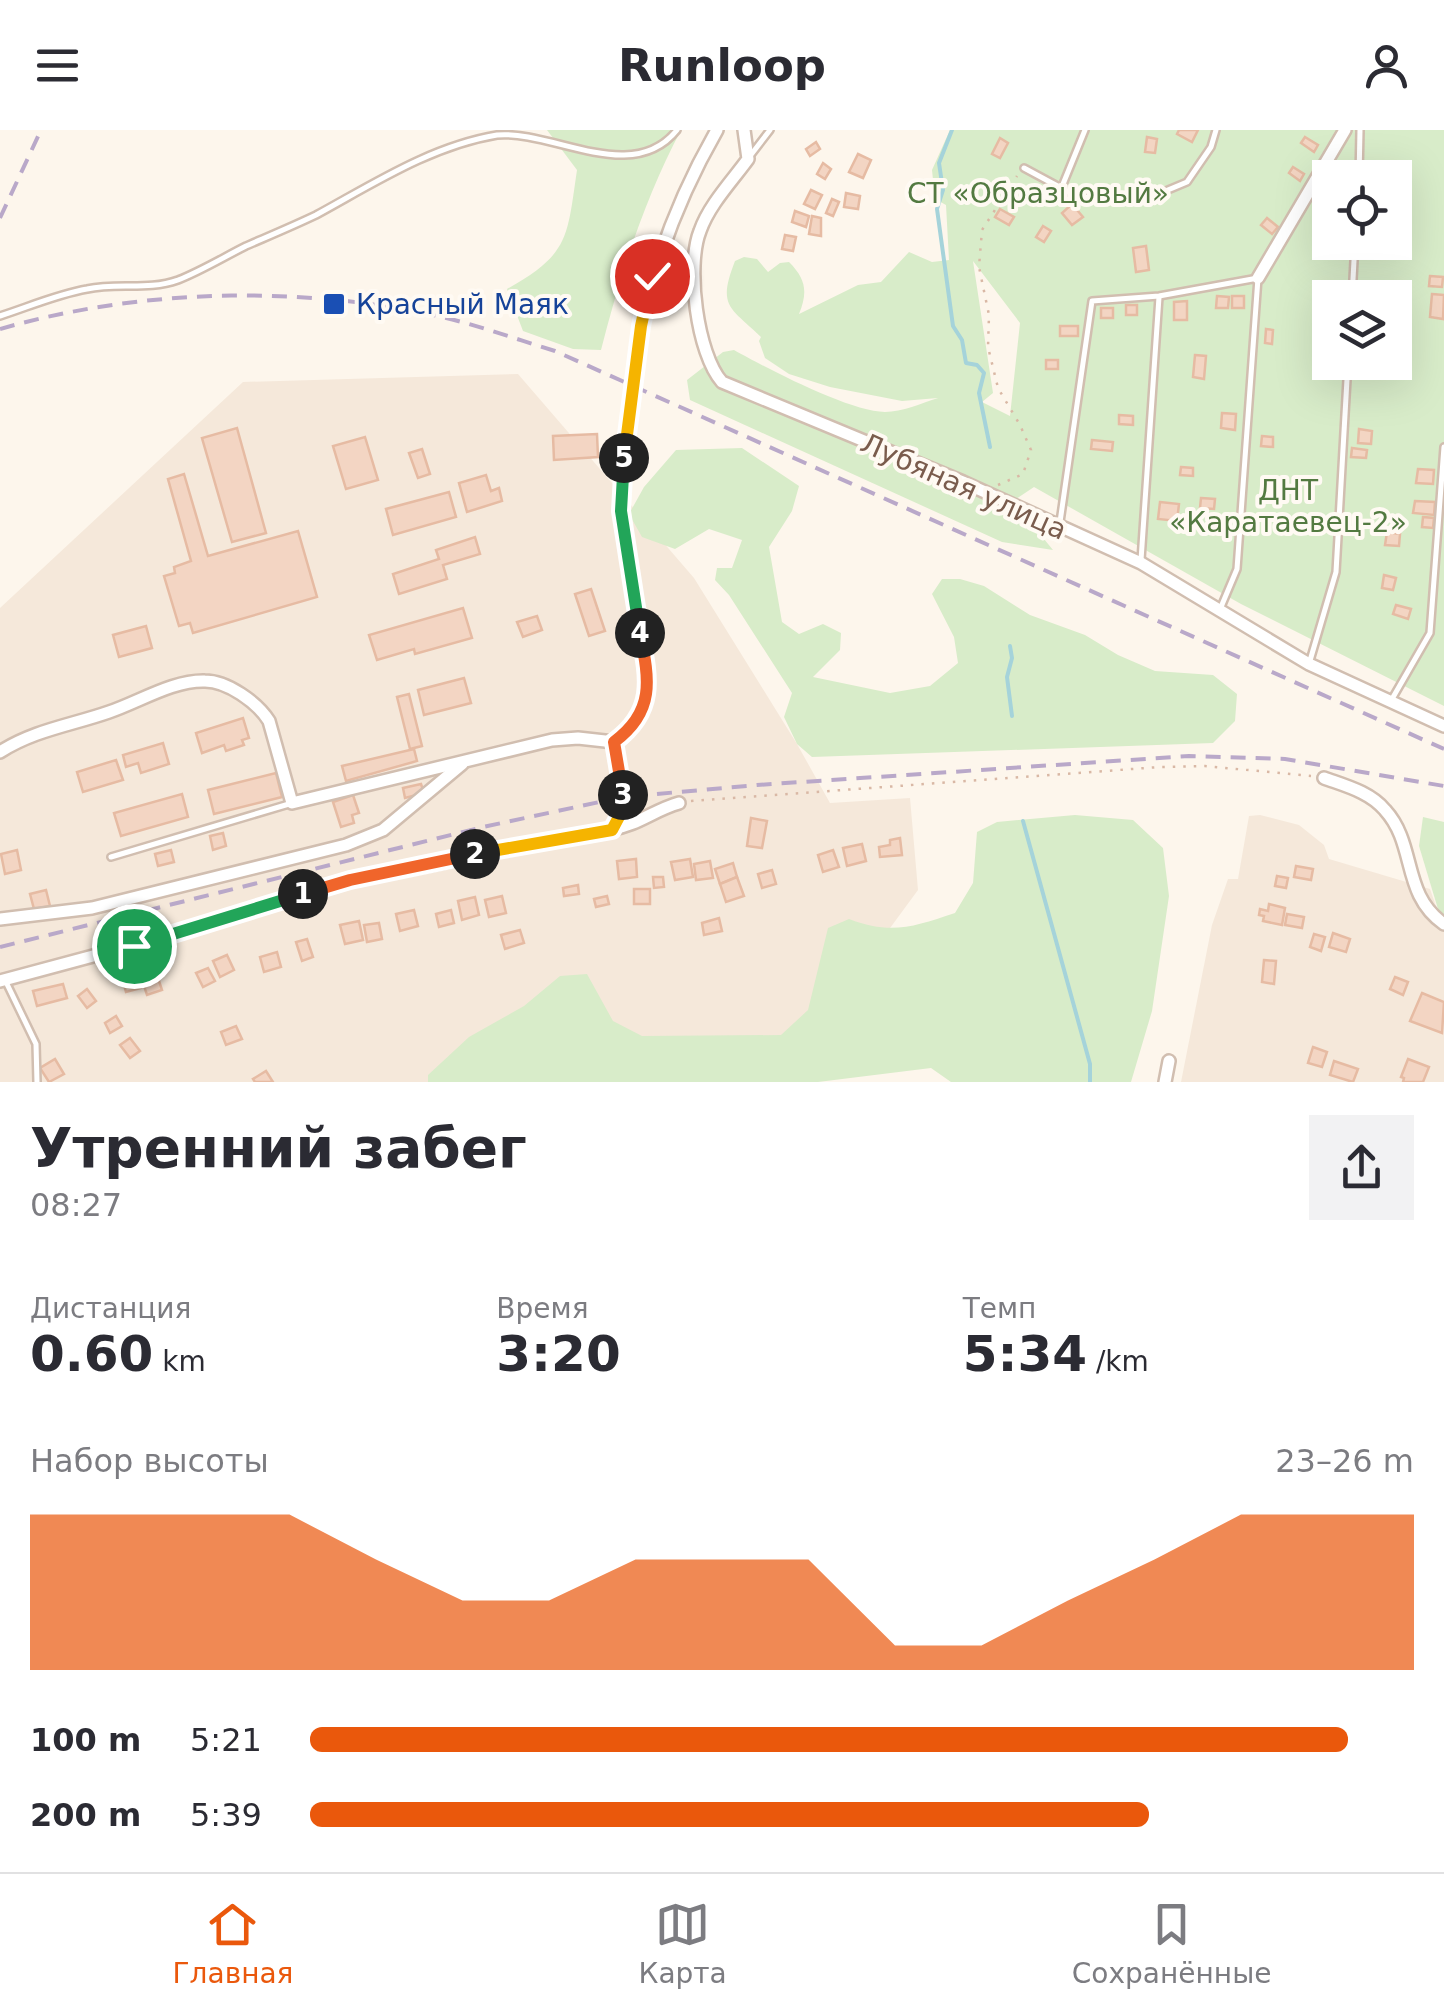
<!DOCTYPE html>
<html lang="ru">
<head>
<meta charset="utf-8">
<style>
  :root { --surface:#fff; --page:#f2f2f3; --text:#2b2b33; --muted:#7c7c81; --line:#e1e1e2; --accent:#ea580c }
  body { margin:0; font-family:"DejaVu Sans",sans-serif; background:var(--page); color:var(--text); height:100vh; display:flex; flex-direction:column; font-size:38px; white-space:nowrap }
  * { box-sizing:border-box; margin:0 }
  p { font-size:32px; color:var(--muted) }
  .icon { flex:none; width:55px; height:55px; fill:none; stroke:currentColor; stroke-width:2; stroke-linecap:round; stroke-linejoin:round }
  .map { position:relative; height:952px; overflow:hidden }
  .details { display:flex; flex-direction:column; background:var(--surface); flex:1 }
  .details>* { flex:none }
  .tools { position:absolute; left:1312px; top:30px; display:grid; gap:20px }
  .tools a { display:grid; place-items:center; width:100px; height:100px; border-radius:0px; background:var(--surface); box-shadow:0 10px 40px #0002; font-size:50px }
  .pin { position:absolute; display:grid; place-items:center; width:85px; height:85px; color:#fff; margin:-42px; border:5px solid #fff; border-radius:50%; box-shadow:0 2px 10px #0007 }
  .km { position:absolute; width:50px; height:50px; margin:-25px; border-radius:50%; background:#222; color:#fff; font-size:28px; line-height:50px; text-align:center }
  .round { display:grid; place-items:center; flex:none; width:105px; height:105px; border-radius:0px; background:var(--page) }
  .head { display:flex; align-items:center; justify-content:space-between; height:170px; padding:0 30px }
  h1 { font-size:55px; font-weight:700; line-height:75px }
  .stats { display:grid; grid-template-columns:repeat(3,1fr); gap:15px; height:170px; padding:10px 30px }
  .stats div { display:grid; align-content:center }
  .stats b { font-size:50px; font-weight:700 }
  .stats small { font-size:28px; font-weight:400 }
  .stats p { font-size:28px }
  .chart { height:280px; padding:20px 30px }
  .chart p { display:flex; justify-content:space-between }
  .chart svg { width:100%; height:180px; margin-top:10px; fill:var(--accent); opacity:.7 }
  ul { padding:0 30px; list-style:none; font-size:32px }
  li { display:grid; grid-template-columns:160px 120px 1fr; align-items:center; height:75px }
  li i { height:25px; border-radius:12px; background:var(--accent) }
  header { display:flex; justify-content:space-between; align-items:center; height:130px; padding:0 30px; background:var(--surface); font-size:45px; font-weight:700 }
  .tab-bar { display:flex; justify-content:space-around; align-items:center; height:140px; border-top:2px solid var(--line); background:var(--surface); font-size:28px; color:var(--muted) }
  .tab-bar a { display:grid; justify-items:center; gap:5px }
  .tab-bar .current { color:var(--accent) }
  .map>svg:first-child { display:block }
</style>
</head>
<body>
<header><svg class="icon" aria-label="menu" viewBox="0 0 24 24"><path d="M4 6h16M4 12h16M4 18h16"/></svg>Runloop<svg class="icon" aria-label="person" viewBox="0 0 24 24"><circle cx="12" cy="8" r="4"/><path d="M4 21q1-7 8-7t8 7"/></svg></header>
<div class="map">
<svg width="1444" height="952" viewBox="0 0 1444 952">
  <rect width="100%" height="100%" fill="#fdf6ec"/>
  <!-- residential -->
  <g fill="#f5e8da">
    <path d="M518,244L694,448L797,614L830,673L910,668L918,760L810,907L726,952H0V478L243,252Z"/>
    <path d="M1260,685L1299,695L1324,715L1329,729L1430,759L1444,799V952H1181L1212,795L1228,749H1238L1249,686Z"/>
  </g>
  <!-- green -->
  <g fill="#d8ecc9" fill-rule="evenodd">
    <path d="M547,0H681C645,68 620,145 601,220L573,219L523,201L507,159C570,124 567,107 577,40Z"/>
    <path d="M950,0H1444V576L1241,474L1034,357L1013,371L1053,420L1002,412L690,270L687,250L723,222L734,220C766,238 850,282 885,282C902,282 922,273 938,268L902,271L830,257L789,244L765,228L759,211L761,207C730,177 717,177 735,131L744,127L757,129L768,142L780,133L789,132C806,149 808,162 799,184L858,155L881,152L909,122L932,132L949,130L946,75L935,69L932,40ZM1330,48H1395V112H1330ZM973,131L1020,193L1010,286L982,272L993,263ZM1330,168H1395V232H1330Z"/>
    <path d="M742,318L799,356L792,381L769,417L782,492L799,504L823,494L841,503L840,520L813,547L890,563L930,556L958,533L954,507L932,464L942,449H960L984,456L1030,485L1085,505L1118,525L1155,541L1213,545L1237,564L1235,591L1213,613L812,627L797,614L784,587L792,563L729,465L715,450L717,438H732L742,410L709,399L675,419L642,407L629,384L644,357L676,320Z"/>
    <path d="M1075,685L1133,690L1163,718L1169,766L1152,881L1131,952H951L931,938L818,952H428V945L469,907L524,876L560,846L587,844L613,891L642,906L781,905L808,880L828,798L849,789C891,805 913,797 955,783L973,753L977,702L997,692Z"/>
    <path d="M1423,687L1444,692V799L1419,716Z"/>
  </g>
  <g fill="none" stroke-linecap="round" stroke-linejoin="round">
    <!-- stream -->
    <g stroke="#a5d3da" stroke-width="4">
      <path d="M952,0L939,33L943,60L937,79L953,196L962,210L966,233L977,235L984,243L979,263L990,317"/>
      <path d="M1010,516L1012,528L1007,547L1012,586"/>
      <path d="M1023,691L1090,934V952"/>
    </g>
  </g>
  <!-- building -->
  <g fill="#f3d5c3" stroke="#e6bba3" stroke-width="2.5">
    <path d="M1179,0H1198L1192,12L1177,4Z"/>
    <path d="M1147,7L1157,9L1155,23L1145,22Z"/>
    <path d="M1305,7L1318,15L1314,22L1301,13Z"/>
    <path d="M1000,8L1008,13L1000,28L992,24Z"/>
    <path d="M816,12L820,19L810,26L806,19Z"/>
    <path d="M858,24L871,30L863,48L849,42Z"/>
    <path d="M823,33L831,39L825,49L817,44Z"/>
    <path d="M1293,37L1304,44L1300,51L1289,43Z"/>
    <path d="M811,60L822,65L815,79L804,74Z"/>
    <path d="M846,63L860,66L858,79L844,77Z"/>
    <path d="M832,69L839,72L833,86L826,83Z"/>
    <path d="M1072,74L1083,87L1072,95L1062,83Z"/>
    <path d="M1000,79L1014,87L1009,95L995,87Z"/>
    <path d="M795,81L809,86L806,97L792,92Z"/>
    <path d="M812,86L821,88V106L809,104Z"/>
    <path d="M1267,88L1278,97L1272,104L1261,95Z"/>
    <path d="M1043,96L1051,101L1044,112L1036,107Z"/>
    <path d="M785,105L796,107L793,121L782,119Z"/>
    <path d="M1146,116L1149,140L1136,142L1133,118Z"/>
    <path d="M1430,146L1443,147L1442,157L1429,156Z"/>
    <path d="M1432,164L1444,165L1443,189L1430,187Z"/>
    <path d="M1217,166L1229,167L1228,178H1216Z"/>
    <rect x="1232" y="166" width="12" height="12"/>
    <path d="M1187,171V190H1174V172Z"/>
    <rect x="1126" y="175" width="11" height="10"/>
    <rect x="1101" y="178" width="12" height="10"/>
    <rect x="1060" y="196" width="18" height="10"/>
    <path d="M1266,199L1273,200L1272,214L1265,213Z"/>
    <path d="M1195,225L1206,226L1204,249L1193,247Z"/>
    <rect x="1046" y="230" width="12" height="9"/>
    <path d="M1222,283L1236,284L1235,300L1221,298Z"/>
    <path d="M1119,285L1133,286V295L1119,294Z"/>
    <path d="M237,298L266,403L232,412L202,308Z"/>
    <path d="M1359,299L1372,301L1371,314L1358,313Z"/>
    <path d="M597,304L598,327L554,330L553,306Z"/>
    <path d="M1262,306L1273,307V317L1261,316Z"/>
    <path d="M365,307L378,350L346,359L333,316Z"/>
    <path d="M1092,310L1113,312L1112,321L1091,319Z"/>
    <path d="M1352,318L1367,320L1366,328L1351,327Z"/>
    <path d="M422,319L430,344L418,348L409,323Z"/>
    <path d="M1181,337L1193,338V346L1180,345Z"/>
    <path d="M1418,339L1434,340L1433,354L1416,353Z"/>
    <path d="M184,344L208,426L298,401L317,467L193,503L190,493L179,496L164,446L175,443L174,437L191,431L168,349Z"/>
    <path d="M486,345L491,361L499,358L502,371L467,382L459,353Z"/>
    <path d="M449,362L456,387L393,405L386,379Z"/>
    <path d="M1201,368L1215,369L1214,379L1200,378Z"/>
    <path d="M1415,371L1435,372L1434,385L1413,383Z"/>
    <path d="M1160,372L1179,374L1177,391L1158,389Z"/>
    <path d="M1423,387L1434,388L1433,398L1422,397Z"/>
    <path d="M1387,402L1400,404L1399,416L1385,415Z"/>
    <path d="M475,407L480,424L443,435L447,449L399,464L393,444L439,429L436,420Z"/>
    <path d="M1384,445L1396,448L1393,460L1382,458Z"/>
    <path d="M591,459L605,501L589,506L575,464Z"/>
    <path d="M1396,475L1411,479L1408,489L1393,484Z"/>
    <path d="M463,478L472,508L415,524L414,519L377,530L369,505Z"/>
    <path d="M537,486L542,500L523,507L517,492Z"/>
    <path d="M146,496L152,518L119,527L113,505Z"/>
    <path d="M464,548L471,573L424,585L418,560Z"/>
    <path d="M409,564L422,616L410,619L397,567Z"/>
    <path d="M243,588L249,608L242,610L244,615L226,621L224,615L202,623L196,603Z"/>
    <path d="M163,613L169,634L141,643L138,633L126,637L123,625Z"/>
    <path d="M414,619L417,631L346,651L342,636Z"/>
    <path d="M116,630L123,650L83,662L77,642Z"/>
    <path d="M276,643L282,667L214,684L208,660Z"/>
    <path d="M421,654L424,663L405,668L403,658Z"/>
    <path d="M182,664L188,687L121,706L114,683Z"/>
    <path d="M353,665L359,683L352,685L354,693L341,697L333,672Z"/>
    <path d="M751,688L767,691L762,718L747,716Z"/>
    <path d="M223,703L226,716L213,720L210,706Z"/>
    <path d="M900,708L902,725L880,727L879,717L890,715V710Z"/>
    <path d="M862,714L866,731L847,736L843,718Z"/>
    <path d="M17,720L21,740L5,744L1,724Z"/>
    <path d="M171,720L174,732L158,736L155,724Z"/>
    <path d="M833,720L839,737L823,742L818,725Z"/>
    <path d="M636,729L637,747L619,749L617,731Z"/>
    <path d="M690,729L693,747L675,750L671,732Z"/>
    <path d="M710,731L713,748L696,750L694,734Z"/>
    <path d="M733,733L737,747L720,754L715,739Z"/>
    <path d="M1296,736L1313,739L1311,750L1294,747Z"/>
    <path d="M772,740L776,754L762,758L758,744Z"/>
    <path d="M1277,746L1288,748L1286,758L1275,756Z"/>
    <path d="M653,747H663L664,757L654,758Z"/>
    <path d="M737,747L744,766L726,772L720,754Z"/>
    <path d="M578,755L579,764L564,766L563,758Z"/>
    <rect x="634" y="759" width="16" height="15"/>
    <path d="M46,760L50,776L34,779L30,764Z"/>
    <path d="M502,766L506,783L489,787L485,770Z"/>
    <path d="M607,766L609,774L596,777L594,769Z"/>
    <path d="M475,767L479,785L462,790L458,771Z"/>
    <path d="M1269,774L1285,778L1282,795L1263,791L1264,786L1259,785L1260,779L1268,781Z"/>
    <path d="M414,780L418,796L400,801L396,784Z"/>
    <path d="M451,780L454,793L439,797L436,784Z"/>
    <path d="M1287,784L1304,787L1302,798L1285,795Z"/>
    <path d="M719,788L722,801L704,805L702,793Z"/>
    <path d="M359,791L363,810L345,814L340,795Z"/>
    <path d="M379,793L382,809L367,812L364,795Z"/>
    <path d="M520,800L524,813L505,819L501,805Z"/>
    <path d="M1333,803L1350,809L1346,822L1329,817Z"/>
    <path d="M1314,804L1325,807L1321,821L1310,817Z"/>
    <path d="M307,809L313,827L302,831L296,812Z"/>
    <path d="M277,822L281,837L264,842L260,827Z"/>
    <path d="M227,825L234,840L220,847L213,831Z"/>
    <path d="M1264,830L1276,831L1274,854L1262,852Z"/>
    <path d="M208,838L215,851L203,857L196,843Z"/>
    <path d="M155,839L162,860L147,865L140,844Z"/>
    <path d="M136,844L141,858L126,862L122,848Z"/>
    <path d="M1395,847L1408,852L1403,865L1390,859Z"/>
    <path d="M63,854L67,868L37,876L33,861Z"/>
    <path d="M87,859L96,871L87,878L78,866Z"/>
    <path d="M1422,863L1444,872L1442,903L1410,891Z"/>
    <path d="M116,886L122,896L110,903L105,893Z"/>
    <path d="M236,896L242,909L226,915L221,902Z"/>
    <path d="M130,908L140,921L130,928L120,915Z"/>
    <path d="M1313,917L1327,922L1322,937L1308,933Z"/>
    <path d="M55,929L64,944L49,952L40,938Z"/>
    <path d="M1408,929L1429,937L1423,952H1403L1404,948L1401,947Z"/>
    <path d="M1334,931L1358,939L1353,952L1330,945Z"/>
    <path d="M266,941L273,952H255L253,949Z"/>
  </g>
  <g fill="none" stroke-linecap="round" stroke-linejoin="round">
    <defs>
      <g id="service">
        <path d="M750,26L770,0"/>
        <path d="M1024,38L1078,67L1144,70L1187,52L1211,17L1216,0"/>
        <path d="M1359,48L1360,0"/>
        <path d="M1061,59L1085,0"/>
        <path d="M1352,168L1355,112"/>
        <path d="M0,186C28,177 58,164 87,159C118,152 147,161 178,150C201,141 224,127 246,116C269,106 293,96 316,85C373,54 431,16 497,5C553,0 632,56 677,0"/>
        <path d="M1060,392L1092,171L1159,166L1258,148L1237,439L1221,477"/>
        <path d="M1141,430L1159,167"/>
        <path d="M1309,534L1336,442L1348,232"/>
        <path d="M1392,569L1430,503L1444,317"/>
        <path d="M111,727L289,674"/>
        <path d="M6,852L36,914L37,952"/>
      </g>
      <g id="minor">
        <path d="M744,0L748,29C732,51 709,75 700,101C686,136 697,224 722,252L963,352L1141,433L1309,534L1444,596"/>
        <path d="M1258,148L1345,0"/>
        <path d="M641,196C656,127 682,61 717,0"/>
        <path d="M614,612C642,591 646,573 647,539L621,381L629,293"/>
        <path d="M0,622C34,600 72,595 109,582C139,572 173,550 205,551C227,551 257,572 269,591L292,673L552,610L578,608L614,612"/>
        <path d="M1324,648C1346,656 1370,662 1385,680C1417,715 1401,764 1444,794"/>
        <path d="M612,699C638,695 654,680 679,673"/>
        <path d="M0,789L92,778L346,715L383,700L462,634"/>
        <path d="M0,851L134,815L349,751L612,699C628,670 619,644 614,612"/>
        <path d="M1165,952L1169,931"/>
      </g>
    </defs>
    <!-- service casing -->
    <use href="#service" stroke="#d1beb0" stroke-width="10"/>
    <!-- minor casing -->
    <use href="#minor" stroke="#d1beb0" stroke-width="16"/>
    <!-- path -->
    <g stroke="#d9b8a5" stroke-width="2.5" stroke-dasharray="2.5 8" stroke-linecap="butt">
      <path d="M998,355L1023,344L1031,320L1020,295L998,258L988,217L989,185L979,137L982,100L1017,46"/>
      <path d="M691,671L1160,637L1205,636L1311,646"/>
    </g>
    <!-- service -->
    <use href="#service" stroke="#fff" stroke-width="5"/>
    <!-- minor -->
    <use href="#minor" stroke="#fff" stroke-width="11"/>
    <!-- rail -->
    <g stroke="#b9a8c9" stroke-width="4" stroke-dasharray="15 10" stroke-linecap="butt">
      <path d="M0,88L41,0"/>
      <path d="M0,199C139,159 296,155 438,186C477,195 516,209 555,221L1444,619"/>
      <path d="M0,817L483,697L623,667L757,655L1189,626L1285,629L1444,656"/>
    </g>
    <defs>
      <path id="minor-bridge" d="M629,293L641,196"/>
    </defs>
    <!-- minor-bridge casing -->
    <use href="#minor-bridge" stroke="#d1beb0" stroke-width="16" stroke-linecap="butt"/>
    <!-- minor-bridge -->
    <use href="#minor-bridge" stroke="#fff" stroke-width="11"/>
  </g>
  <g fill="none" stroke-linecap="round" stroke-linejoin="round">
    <defs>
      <path id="split-1" d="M134,816L303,764"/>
      <path id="split-2" d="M303,764L350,750L475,724"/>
      <path id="split-3" d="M475,724L612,700L621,683L623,665"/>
      <path id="split-4" d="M623,665L614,612C656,581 649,549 640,503"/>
      <path id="split-5" d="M624,328L621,381L640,503"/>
      <path id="split-6" d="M624,328L641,196L652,146"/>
    </defs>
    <!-- split-1 casing -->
    <use href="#split-1" stroke="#fff" stroke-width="20"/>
    <!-- split-2 casing -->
    <use href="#split-2" stroke="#fff" stroke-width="20"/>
    <!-- split-3 casing -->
    <use href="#split-3" stroke="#fff" stroke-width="20"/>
    <!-- split-4 casing -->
    <use href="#split-4" stroke="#fff" stroke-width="20"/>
    <!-- split-5 casing -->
    <use href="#split-5" stroke="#fff" stroke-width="20"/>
    <!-- split-6 casing -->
    <use href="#split-6" stroke="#fff" stroke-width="20"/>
    <!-- split-1 -->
    <use href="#split-1" stroke="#22a559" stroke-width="12"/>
    <!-- split-2 -->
    <use href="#split-2" stroke="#f0652b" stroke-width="12"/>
    <!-- split-3 -->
    <use href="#split-3" stroke="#f5b400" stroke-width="12"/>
    <!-- split-4 -->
    <use href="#split-4" stroke="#f0652b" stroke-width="12"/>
    <!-- split-5 -->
    <use href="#split-5" stroke="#22a559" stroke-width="12"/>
    <!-- split-6 -->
    <use href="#split-6" stroke="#f5b400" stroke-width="12"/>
  </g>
  <!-- markers -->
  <rect fill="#1a4fb4" stroke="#fffaf3" stroke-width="4" x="322" y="162" width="24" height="24" rx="5"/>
  <g text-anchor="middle" stroke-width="8" stroke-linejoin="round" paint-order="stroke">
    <!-- park labels -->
    <g font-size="28" fill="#537a41" stroke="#fffaf3">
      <text x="1038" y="73">СТ «Образцовый»</text>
      <text x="1288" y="370">ДНТ<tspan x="1288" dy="32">«Каратаевец-2»</tspan></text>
    </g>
    <!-- transit labels -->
    <g font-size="28" fill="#164399" stroke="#fffaf3" text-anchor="start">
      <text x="356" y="184">Красный Маяк</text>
    </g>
    <!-- street labels -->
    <g font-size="28" fill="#7a5c4d" stroke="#fffaf3">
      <text transform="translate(964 356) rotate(24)" y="10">Лубяная улица</text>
    </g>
  </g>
</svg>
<div class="tools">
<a><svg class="icon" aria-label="locate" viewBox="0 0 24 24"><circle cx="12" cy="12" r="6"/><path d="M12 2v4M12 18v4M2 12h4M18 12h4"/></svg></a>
<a><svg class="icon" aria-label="layers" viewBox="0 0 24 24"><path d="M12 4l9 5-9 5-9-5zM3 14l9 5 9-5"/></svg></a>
</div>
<div class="pin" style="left:134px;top:816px;background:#1e9e55"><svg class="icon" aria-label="arrive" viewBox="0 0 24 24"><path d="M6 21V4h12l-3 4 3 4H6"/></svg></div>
<div class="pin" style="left:652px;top:146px;background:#d93025"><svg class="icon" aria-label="check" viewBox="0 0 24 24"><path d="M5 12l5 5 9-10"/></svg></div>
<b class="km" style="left:303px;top:764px">1</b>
<b class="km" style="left:475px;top:724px">2</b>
<b class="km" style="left:623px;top:665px">3</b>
<b class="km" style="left:640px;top:503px">4</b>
<b class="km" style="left:624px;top:328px">5</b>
</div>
<section class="details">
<div class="head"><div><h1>Утренний забег</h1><p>08:27</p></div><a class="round"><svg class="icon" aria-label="share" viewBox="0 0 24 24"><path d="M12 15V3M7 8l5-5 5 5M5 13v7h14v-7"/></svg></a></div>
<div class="stats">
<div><p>Дистанция</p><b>0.60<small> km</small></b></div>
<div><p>Время</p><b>3:20</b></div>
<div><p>Темп</p><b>5:34<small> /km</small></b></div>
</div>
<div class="chart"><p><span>Набор высоты</span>23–26 m</p>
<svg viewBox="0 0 160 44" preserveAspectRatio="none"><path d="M0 44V6L10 6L20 6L30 6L40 17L50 27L60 27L70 17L80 17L90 17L100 38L110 38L120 27L130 17L140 6L150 6L160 6V44z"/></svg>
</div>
<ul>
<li><b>100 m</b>5:21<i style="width:94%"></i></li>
<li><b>200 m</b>5:39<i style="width:76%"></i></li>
</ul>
</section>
<nav class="tab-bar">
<a class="current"><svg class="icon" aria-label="home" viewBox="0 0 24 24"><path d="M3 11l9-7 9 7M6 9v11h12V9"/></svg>Главная</a>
<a><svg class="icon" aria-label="map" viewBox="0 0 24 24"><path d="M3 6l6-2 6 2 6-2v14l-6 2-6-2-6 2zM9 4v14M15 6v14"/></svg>Карта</a>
<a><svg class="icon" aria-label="saved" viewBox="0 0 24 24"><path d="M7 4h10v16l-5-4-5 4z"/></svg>Сохранённые</a>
</nav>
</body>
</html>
